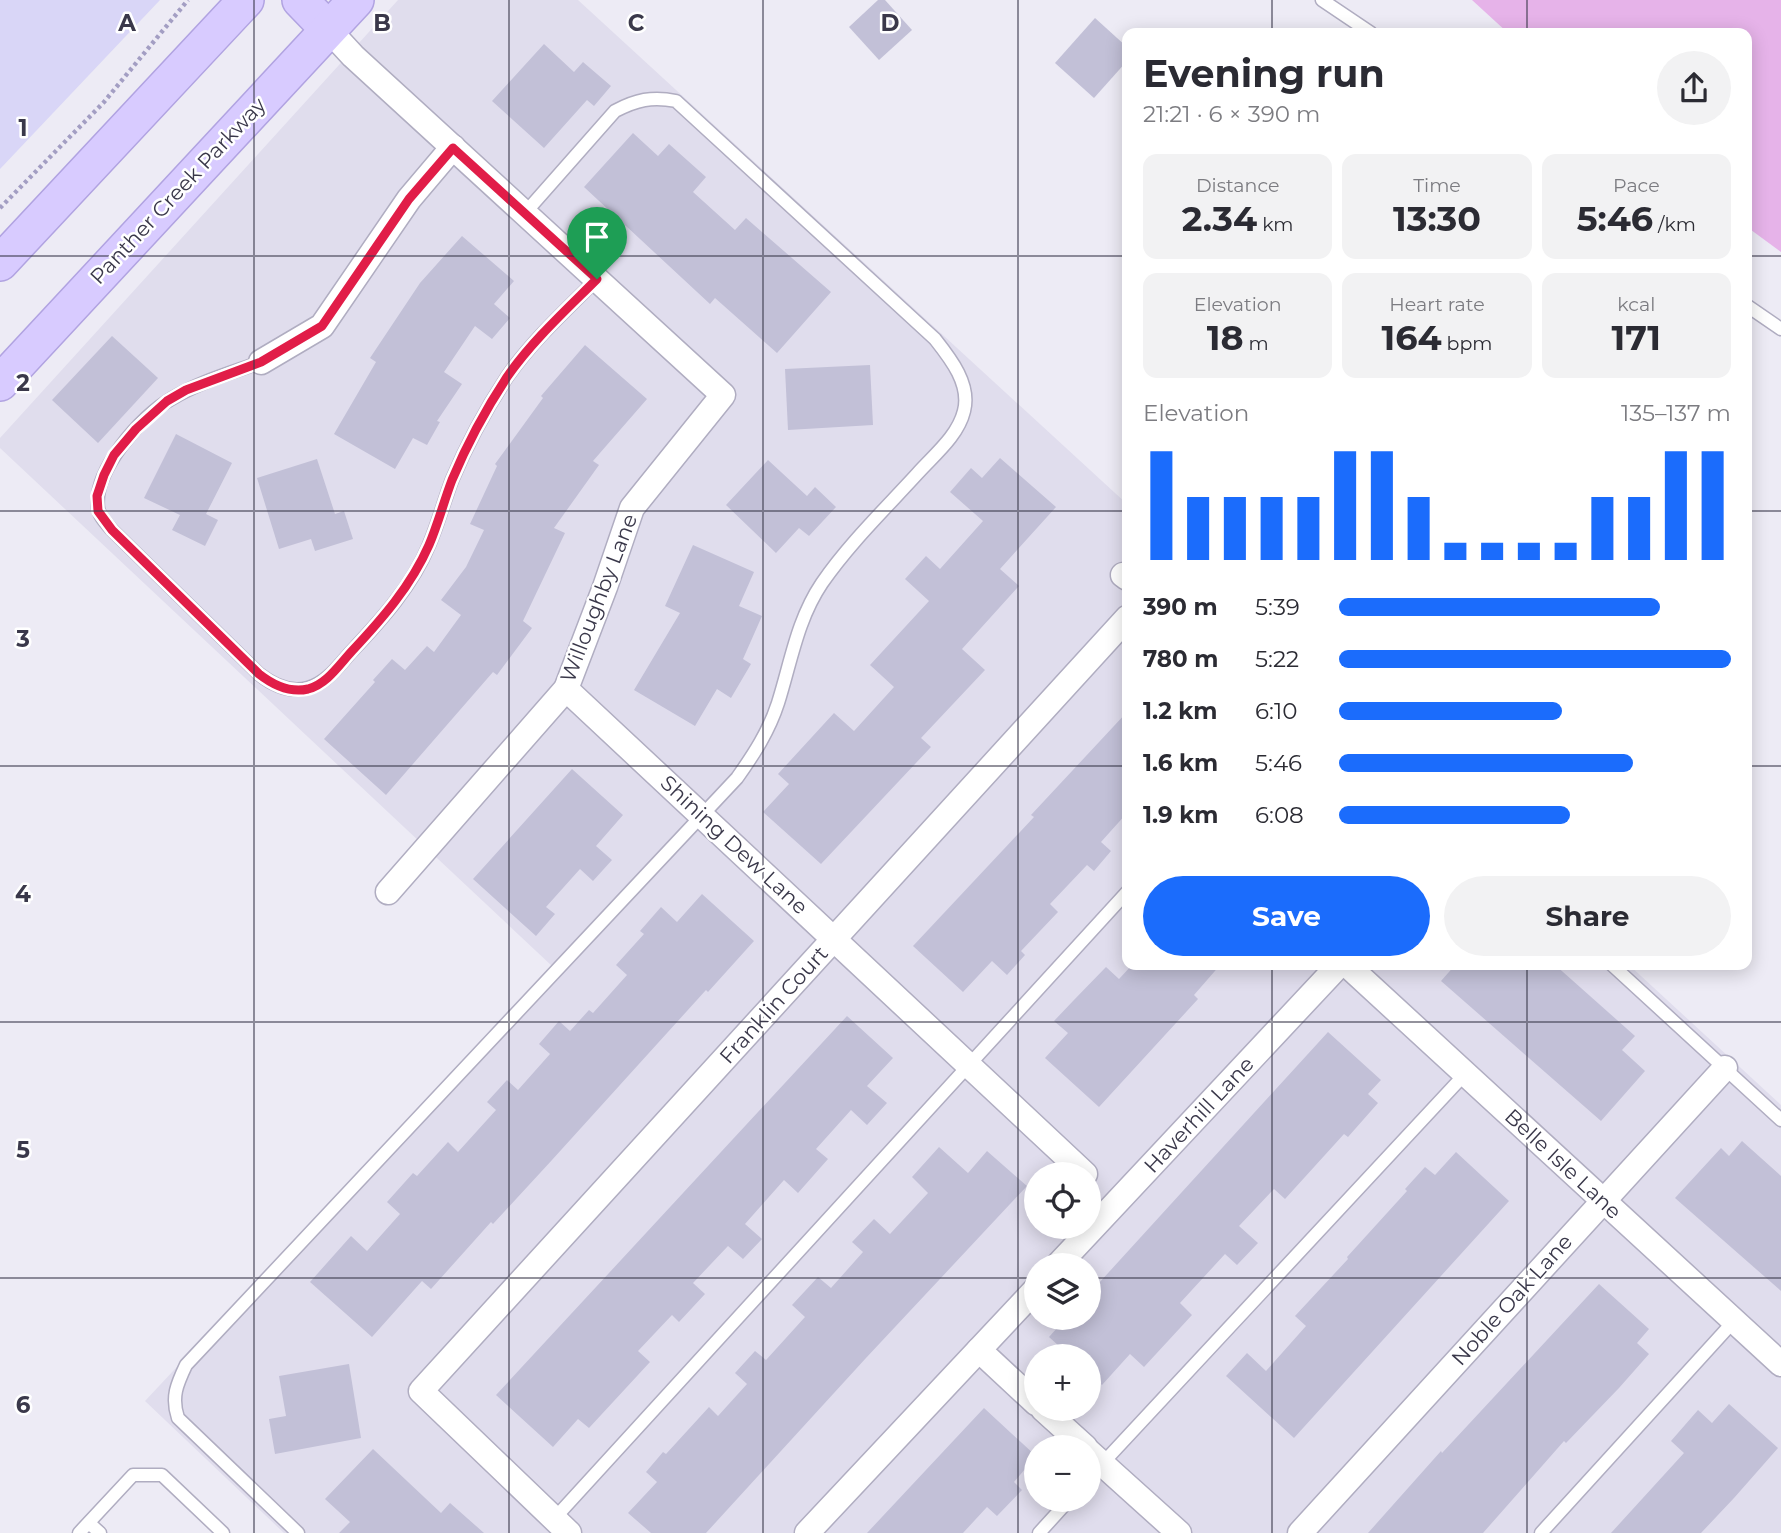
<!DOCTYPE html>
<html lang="en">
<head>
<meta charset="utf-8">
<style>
  :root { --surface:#fff; --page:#f2f2f3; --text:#2b2b33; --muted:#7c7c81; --accent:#1b6cfc }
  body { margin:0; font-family:Montserrat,sans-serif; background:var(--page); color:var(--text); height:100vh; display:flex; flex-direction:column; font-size:26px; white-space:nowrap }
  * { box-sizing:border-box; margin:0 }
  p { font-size:23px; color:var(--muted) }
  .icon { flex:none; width:38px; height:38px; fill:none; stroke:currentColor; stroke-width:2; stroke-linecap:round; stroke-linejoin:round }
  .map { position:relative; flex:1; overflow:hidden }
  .panel { position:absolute; left:1122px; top:28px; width:630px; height:942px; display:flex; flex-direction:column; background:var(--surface); border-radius:14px; box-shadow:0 4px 18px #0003 }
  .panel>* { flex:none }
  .fabs { position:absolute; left:1024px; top:1162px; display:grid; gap:14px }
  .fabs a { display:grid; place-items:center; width:77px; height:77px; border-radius:50%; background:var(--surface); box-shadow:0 4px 18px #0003; font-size:35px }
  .pin { position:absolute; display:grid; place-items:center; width:60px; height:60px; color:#fff; margin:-72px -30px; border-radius:50% 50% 50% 0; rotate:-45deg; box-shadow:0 0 7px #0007 }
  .pin .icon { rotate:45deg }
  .round { display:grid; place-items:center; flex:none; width:74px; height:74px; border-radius:37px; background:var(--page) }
  .head { display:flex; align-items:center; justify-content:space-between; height:119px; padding:0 21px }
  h1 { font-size:38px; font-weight:700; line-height:52px }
  .figures { display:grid; grid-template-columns:repeat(3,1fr); gap:10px; height:119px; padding:7px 21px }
  .figures div { display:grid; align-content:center; border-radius:14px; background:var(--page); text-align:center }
  .figures b { font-size:35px; font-weight:700 }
  .figures small { font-size:19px; font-weight:400 }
  .figures p { font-size:19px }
  .chart { height:196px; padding:14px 21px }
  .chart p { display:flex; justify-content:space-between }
  .chart svg { width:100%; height:126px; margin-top:7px; stroke:var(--accent); stroke-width:6 }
  .cta { display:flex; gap:14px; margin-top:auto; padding:14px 21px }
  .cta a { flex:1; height:80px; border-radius:42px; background:var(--accent); color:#fff; font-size:28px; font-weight:700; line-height:80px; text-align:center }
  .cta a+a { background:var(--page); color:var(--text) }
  ul { padding:0 21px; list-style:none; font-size:23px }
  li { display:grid; grid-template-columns:112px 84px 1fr; align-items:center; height:52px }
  li i { height:18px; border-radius:9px; background:var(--accent) }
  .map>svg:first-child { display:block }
</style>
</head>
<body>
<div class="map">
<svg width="1781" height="1533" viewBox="0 0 1781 1533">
  <rect width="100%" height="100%" fill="#edebf5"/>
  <!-- residential -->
  <path fill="#e0dded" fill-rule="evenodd" d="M398,0H578L1127,504V964H1628L1781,1105V1533H284L145,1401L552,966L0,448V438ZM1036,1174H1088V1227H1036ZM1036,1265H1088V1318H1036ZM1036,1356H1088V1409H1036ZM1036,1447H1088V1500H1036Z"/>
  <!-- commercial -->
  <path fill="#d9d6f7" d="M0,0H160L0,169Z"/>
  <!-- green -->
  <path fill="#e6b3e9" d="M1472,0H1781V252L1747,227L1746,33H1508Z"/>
  <!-- building -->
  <g fill="#c2c0d7">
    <path d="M878,0H885L912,30L879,60L849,27Z"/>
    <path d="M1095,18L1127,47V61L1094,98L1055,63Z"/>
    <path d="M544,44L574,72L583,62L611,86L594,106L587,100L544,148L492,101Z"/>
    <path d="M633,133L658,156L669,144L706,177L693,192L735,230L746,218L831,292L777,353L715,298L710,304L584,187Z"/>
    <path d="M462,236L514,281L494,304L510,318L492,339L475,326L444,372L462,384L437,421L440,422L427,445L413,438L395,469L334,434L376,362L370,358L420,283Z"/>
    <path d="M112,336L158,378L98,443L52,400Z"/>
    <path d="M585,345L647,399L593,461L599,465L554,528L565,533L523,621L532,628L497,675L493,672L386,795L324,739L375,682L373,680L392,659L405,670L427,646L434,652L461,615L441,600L466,567L484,530L470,524L497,466L495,464L543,398L541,396Z"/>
    <path d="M870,365L873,425L788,430L785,369Z"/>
    <path d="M176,434L232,463L206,514L218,520L205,546L172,530L180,515L144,498Z"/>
    <path d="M1000,458L1056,507L1000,569L1019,586L962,649L985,670L921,738L931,747L821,864L763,812L789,784L778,774L834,713L854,731L894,687L870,665L929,601L905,579L926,556L940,569L983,521L950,492L971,468L982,478Z"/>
    <path d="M317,459L335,514L344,511L353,539L315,551L311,539L279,549L257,478Z"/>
    <path d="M768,460L807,496L815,487L836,507L809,536L799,528L776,553L726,505Z"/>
    <path d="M693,545L754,572L739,606L762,616L743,659L751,664L731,698L717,689L695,726L634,690L680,613L665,606Z"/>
    <path d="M1127,712V813L1101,842L1111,851L1094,871L1087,865L1050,904L1058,912L1021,951L1025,955L1007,975L992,961L963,992L913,946L1034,817L1031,815Z"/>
    <path d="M572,769L623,815L596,846L612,860L593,881L580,869L546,907L555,914L536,936L473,879Z"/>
    <path d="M702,894L754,941L708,992L706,990L552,1160L493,1224L491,1222L431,1289L422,1281L372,1337L310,1282L351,1236L367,1251L400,1214L387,1202L413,1173L417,1176L448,1142L458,1152L496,1110L487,1102L507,1080L518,1090L550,1054L539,1044L559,1021L570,1031L589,1010L593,1013L627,975L616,965L644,934L640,931L661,907L677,922Z"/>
    <path d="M1133,964H1221L1194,995L1198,999L1099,1107L1045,1058L1068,1033L1054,1021L1073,1001L1106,967L1119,979Z"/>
    <path d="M1456,964H1554L1635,1036L1622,1050L1645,1071L1601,1121L1441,981Z"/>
    <path d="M847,1016L893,1058L867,1086L887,1103L867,1125L851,1110L816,1149L828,1159L798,1193L784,1180L745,1224L762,1239L743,1259L728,1246L693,1283L705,1294L679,1322L672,1315L638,1351L650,1362L589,1428L578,1419L553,1447L496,1395Z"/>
    <path d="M1328,1032L1381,1080L1368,1094L1378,1103L1348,1137L1344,1134L1285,1199L1274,1189L1239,1226L1258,1243L1237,1265L1225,1254L1180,1303L1192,1315L1144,1367L1130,1354L1102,1385L1088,1373V1356H1070L1049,1337L1066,1318H1088V1295Z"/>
    <path d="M1742,1141L1781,1176V1291L1675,1198L1721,1148L1729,1156Z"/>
    <path d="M939,1147L968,1173L987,1151L1027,1186L866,1358L706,1533H651L628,1513L657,1482L646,1472L663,1452L666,1454L709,1407L718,1416L747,1384L735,1373L755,1351L766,1360L805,1317L792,1305L818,1277L831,1288L863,1252L852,1242L874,1219L890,1234L928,1193L912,1177Z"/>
    <path d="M1456,1152L1509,1201L1294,1438L1226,1376L1247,1353L1266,1371L1306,1326L1295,1316L1348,1259L1347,1257L1407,1191L1405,1189L1425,1167L1435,1175Z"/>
    <path d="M1599,1284L1649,1329L1637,1343L1649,1354L1619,1388L1566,1443L1564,1441L1483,1533H1368L1441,1451L1442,1453Z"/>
    <path d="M349,1364L361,1438L275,1454L269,1419L286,1416L279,1376Z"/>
    <path d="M1729,1404L1778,1448L1734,1498L1701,1533H1611L1684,1453L1671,1441L1698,1410L1712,1423Z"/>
    <path d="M984,1408L1036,1456L1014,1482L1022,1490L997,1516L987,1507L963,1533H867Z"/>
    <path d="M373,1449L441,1513L450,1503L484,1533H339L350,1522L325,1499Z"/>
  </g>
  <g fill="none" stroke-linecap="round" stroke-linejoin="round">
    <defs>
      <g id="lane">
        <path d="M1322,0L1371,33"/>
        <path d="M1746,305L1781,329"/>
        <path d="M261,362C231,373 199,382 171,399C141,416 93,471 98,508C99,516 107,524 112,530L259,674C273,685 290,693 308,688C327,683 339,665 352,651C382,619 412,586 429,545C438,524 444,501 452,480C467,444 486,409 507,377C532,341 566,310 597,279"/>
        <path d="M1611,964L1781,1120"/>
        <path d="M1088,1479L1465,1074"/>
        <path d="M554,1519L1127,892"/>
        <path d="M89,1523L100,1533"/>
        <path d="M79,1533L133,1475H162L223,1533"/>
        <path d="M298,1533L178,1418C171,1397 177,1384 186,1365L737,778C754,754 769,731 778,703C791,662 797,620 822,583C849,544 884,510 917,474C934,455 958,436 964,411C971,384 950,358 935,339L676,101C652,96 636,100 615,111L525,213"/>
        <path d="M1039,1533L1069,1500"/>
        <path d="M1541,1533L1734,1321"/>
      </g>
      <g id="street">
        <path d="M328,29L353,56L723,395L632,508L605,587L566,689L388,892"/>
        <path d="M261,362L322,326L409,199L453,147"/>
        <path d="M1123,575L1127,578"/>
        <path d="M566,689L1085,1174"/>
        <path d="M1346,964L1781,1364"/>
        <path d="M1058,1265L1340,964"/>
        <path d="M979,1350L1036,1403"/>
        <path d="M1043,1409L1085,1447"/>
        <path d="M1088,1451L1179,1533"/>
        <path d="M569,1533L421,1391L1127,618"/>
        <path d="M807,1533L1036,1289"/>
        <path d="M1300,1533L1725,1068"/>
      </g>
      <g id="secondary">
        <path d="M300,0L328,29"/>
        <path d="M0,263L246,0"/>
        <path d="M0,383L356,0"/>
      </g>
    </defs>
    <!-- lane casing -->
    <use href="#lane" stroke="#b0adc1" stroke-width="15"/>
    <!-- street casing -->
    <use href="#street" stroke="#b0adc1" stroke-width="27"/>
    <!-- secondary casing -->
    <use href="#secondary" stroke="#b1a3e1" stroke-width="38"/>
    <!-- path -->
    <path stroke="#a39ec3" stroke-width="4.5" stroke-dasharray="3.5 3.5" stroke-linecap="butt" d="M0,208L104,102L188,0"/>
    <!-- lane -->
    <use href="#lane" stroke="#fff" stroke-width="12"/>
    <!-- street -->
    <use href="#street" stroke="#fff" stroke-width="24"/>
    <!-- secondary -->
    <use href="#secondary" stroke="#d8cbff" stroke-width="35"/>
  </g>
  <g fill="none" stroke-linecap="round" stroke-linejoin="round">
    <defs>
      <path id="route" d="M453,148L597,279C566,310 532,341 507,377C486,409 467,444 452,480C444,501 438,524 429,545C411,586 382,619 352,651C339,665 327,684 308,689C290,693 273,685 259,674L112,530L98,511L97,496L104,475L114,455L136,429L167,401L186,390L261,362L322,326L409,199Z"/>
    </defs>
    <!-- route casing -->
    <use href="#route" stroke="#fff" stroke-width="14"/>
    <!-- route -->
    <use href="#route" stroke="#e11d48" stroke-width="9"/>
  </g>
  <!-- grid -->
  <path fill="none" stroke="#3a384a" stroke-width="2" stroke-opacity="0.55" d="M254,0V1533M509,0V1533M763,0V1533M1018,0V1533M1272,0V33M1527,0V33M0,256H1127M1746,256H1781M0,511H1127M1746,511H1781M0,766H1127M1746,766H1781M1272,964V1533M1527,964V1533M0,1022H1781M0,1278H1036M1088,1278H1781"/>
  <g text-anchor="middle" stroke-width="5" stroke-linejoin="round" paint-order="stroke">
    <!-- street labels -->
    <g font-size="21" fill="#3a384a" stroke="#fff">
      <text transform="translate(178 191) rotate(-47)" y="7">Panther Creek Parkway</text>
      <text transform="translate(599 598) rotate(-69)" y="7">Willoughby Lane</text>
      <text transform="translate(734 845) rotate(43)" y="7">Shining Dew Lane</text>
      <text transform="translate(774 1005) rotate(-48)" y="7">Franklin Court</text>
      <text transform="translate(1199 1115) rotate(-47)" y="7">Haverhill Lane</text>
      <text transform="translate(1563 1164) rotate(43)" y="7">Belle Isle Lane</text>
      <text transform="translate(1512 1300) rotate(-48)" y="7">Noble Oak Lane</text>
    </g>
  </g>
  <g font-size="23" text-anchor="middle" font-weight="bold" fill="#3a384a" stroke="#fff" stroke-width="5" stroke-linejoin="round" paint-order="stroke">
    <text x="127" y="31">A</text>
    <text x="382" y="31">B</text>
    <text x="636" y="31">C</text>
    <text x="890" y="31">D</text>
    <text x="23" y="136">1</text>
    <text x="23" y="391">2</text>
    <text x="23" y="647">3</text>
    <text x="23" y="902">4</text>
    <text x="23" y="1158">5</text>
    <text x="23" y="1413">6</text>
  </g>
</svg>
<div class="fabs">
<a><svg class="icon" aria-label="locate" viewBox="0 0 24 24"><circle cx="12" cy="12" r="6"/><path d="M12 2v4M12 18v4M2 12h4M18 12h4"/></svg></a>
<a><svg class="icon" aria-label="layers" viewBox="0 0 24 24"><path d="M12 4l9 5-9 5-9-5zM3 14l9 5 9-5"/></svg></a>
<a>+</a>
<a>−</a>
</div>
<div class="pin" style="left:597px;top:279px;background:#1e9e55"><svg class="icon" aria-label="arrive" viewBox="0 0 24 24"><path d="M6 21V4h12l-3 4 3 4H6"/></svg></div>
<section class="panel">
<div class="head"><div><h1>Evening run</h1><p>21:21 · 6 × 390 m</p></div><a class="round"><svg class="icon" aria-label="share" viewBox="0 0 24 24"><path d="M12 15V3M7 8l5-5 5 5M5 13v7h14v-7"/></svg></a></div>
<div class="figures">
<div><p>Distance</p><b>2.34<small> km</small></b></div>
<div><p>Time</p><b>13:30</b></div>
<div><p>Pace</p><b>5:46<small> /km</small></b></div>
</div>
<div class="figures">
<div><p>Elevation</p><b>18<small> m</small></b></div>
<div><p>Heart rate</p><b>164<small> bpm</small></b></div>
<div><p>kcal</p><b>171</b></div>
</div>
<div class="chart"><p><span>Elevation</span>135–137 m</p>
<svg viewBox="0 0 160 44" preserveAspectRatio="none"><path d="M5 44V6M15 44V22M25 44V22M35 44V22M45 44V22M55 44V6M65 44V6M75 44V22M85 44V38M95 44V38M105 44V38M115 44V38M125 44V22M135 44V22M145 44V6M155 44V6"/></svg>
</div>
<ul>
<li><b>390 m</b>5:39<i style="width:82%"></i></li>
<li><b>780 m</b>5:22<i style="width:100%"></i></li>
<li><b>1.2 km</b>6:10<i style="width:57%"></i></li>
<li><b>1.6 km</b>5:46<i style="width:75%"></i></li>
<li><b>1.9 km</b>6:08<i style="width:59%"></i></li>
</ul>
<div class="cta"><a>Save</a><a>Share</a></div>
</section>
</div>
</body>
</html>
